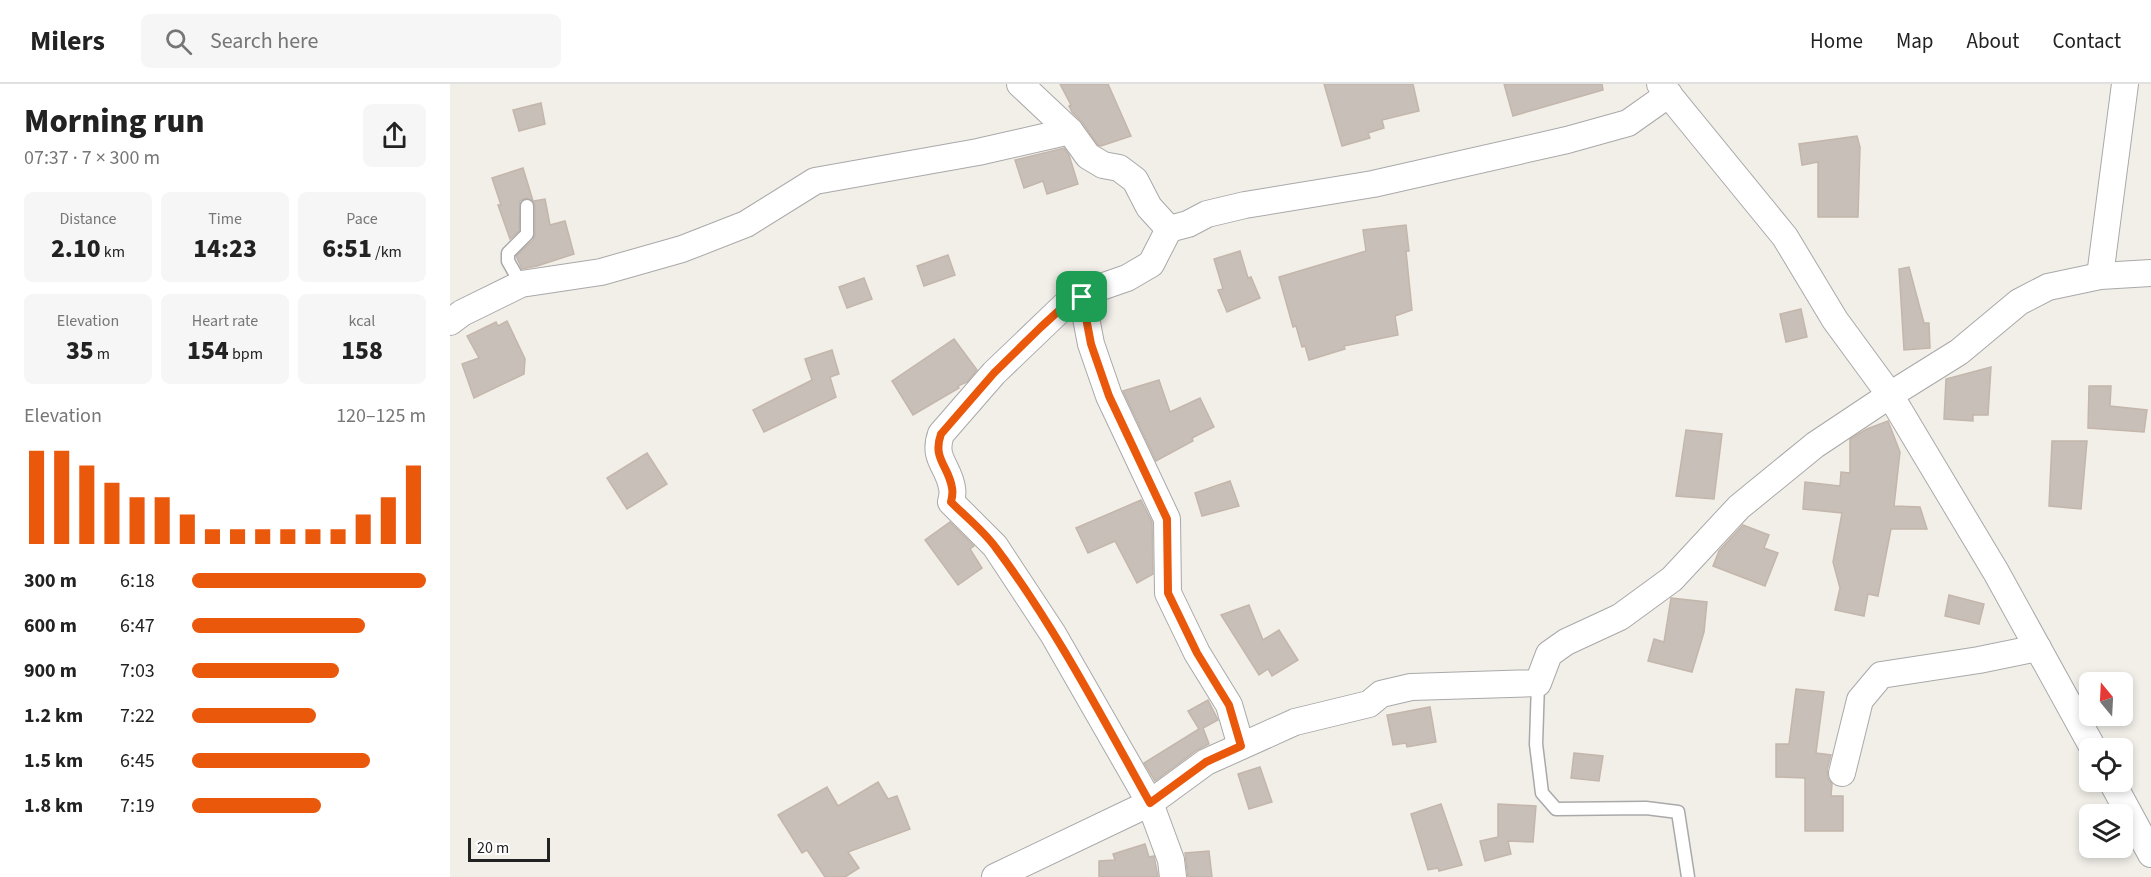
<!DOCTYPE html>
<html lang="en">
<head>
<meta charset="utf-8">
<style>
  :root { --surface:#fff; --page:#f6f6f6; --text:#222; --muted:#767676; --line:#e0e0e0; --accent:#ea580c }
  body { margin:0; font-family:"Source Sans 3",sans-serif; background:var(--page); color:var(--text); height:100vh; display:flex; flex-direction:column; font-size:22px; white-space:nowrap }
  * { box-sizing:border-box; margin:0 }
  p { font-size:20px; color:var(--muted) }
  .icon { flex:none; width:33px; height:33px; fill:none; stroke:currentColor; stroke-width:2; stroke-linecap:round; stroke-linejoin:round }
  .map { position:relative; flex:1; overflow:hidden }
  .details { display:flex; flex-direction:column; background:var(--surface); width:450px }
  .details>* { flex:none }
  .needle { width:39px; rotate:342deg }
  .controls { position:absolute; left:1629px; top:588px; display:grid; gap:12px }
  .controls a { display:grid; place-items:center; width:54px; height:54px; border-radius:9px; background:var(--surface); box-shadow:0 3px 9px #0003; font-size:30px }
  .scale { position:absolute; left:18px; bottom:15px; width:82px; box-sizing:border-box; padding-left:6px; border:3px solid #222; border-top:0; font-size:16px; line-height:21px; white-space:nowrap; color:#222; -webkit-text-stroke:4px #fff; paint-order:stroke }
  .pin { position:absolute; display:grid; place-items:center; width:51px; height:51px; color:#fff; margin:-26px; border-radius:12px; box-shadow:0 3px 9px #0006 }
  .round { display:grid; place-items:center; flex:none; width:63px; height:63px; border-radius:9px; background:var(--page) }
  .head { display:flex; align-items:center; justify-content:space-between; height:102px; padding:0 24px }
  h1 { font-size:33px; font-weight:800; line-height:45px }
  .stats { display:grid; grid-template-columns:repeat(3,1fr); gap:9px; height:102px; padding:6px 24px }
  .stats div { display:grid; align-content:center; border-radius:9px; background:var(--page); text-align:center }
  .stats b { font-size:26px; font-weight:800 }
  .stats small { font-size:16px; font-weight:400 }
  .stats p { font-size:16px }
  .chart { height:168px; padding:12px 24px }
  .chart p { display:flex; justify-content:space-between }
  .chart svg { width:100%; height:108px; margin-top:6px; stroke:var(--accent); stroke-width:6 }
  ul { padding:0 24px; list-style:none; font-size:20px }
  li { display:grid; grid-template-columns:96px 72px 1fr; align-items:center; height:45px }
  li i { height:15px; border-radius:8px; background:var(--accent) }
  header { display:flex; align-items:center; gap:36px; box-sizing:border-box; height:84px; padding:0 30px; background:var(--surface); border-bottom:2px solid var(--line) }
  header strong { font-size:28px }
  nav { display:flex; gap:33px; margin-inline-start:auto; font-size:21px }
  .search { width:420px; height:54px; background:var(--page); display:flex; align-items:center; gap:15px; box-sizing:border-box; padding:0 21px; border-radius:9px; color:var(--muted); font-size:22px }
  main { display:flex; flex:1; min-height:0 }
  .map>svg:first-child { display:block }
</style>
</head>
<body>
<header>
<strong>Milers</strong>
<div class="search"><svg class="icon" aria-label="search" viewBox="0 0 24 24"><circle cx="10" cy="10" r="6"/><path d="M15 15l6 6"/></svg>Search here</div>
<nav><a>Home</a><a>Map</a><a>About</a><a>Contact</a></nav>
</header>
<main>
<section class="details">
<div class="head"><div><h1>Morning run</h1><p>07:37 · 7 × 300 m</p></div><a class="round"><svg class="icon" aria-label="share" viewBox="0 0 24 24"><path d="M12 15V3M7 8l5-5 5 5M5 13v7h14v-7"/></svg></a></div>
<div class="stats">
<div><p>Distance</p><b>2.10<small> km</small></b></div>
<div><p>Time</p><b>14:23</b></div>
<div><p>Pace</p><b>6:51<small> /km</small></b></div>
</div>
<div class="stats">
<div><p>Elevation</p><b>35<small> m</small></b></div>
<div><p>Heart rate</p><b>154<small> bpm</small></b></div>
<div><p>kcal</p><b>158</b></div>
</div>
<div class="chart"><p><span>Elevation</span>120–125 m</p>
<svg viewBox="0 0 160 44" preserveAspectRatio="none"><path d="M5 44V6M15 44V6M25 44V12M35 44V19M45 44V25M55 44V25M65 44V32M75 44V38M85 44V38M95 44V38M105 44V38M115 44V38M125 44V38M135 44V32M145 44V25M155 44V12"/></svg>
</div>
<ul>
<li><b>300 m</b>6:18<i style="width:100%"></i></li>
<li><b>600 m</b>6:47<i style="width:74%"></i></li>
<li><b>900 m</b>7:03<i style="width:63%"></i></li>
<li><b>1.2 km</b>7:22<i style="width:53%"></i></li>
<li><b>1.5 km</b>6:45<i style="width:76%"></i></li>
<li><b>1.8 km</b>7:19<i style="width:55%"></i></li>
</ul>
</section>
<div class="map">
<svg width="1701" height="793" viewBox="0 0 1701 793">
  <rect width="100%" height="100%" fill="#f2efe9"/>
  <!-- building -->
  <g fill="#c7bfb8" stroke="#c4b6ab" stroke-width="1.5">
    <path d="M610,0H658L681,52L651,62L648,61L632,38L622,28L619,22L621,21Z"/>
    <path d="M874,0H963L969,27L932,36L934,44L918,49L920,54L892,62Z"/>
    <path d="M1054,0H1152L1153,6L1063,32Z"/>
    <path d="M91,19L95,40L69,47L63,26Z"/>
    <path d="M1407,52L1410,63L1408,133H1368V78L1352,81L1349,60Z"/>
    <path d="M614,64L619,71L628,100L597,110L593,97L574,104L565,76Z"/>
    <path d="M73,84L83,117L76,114L70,117L69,147L60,155L48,121H51L42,94Z"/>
    <path d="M95,115L100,141L115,137L124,170L87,182L72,185L66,172L83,156L85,151V122L83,117Z"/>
    <path d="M956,141L959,167H956L962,226L945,232L948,251L894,262L895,265L859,276L855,262L852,263L846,242L843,243L829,193L916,167L913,146Z"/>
    <path d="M790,167L798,194L801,193L810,214L777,228L768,206L773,205L764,175Z"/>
    <path d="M498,171L505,191L474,202L467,182Z"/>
    <path d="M1459,183L1474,239H1479L1480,264L1454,266L1449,185Z"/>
    <path d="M414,194L422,215L397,224L389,203Z"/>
    <path d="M1351,225L1357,253L1336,258L1330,230Z"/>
    <path d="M57,237L75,275L74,290L24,314L12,280L29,274L17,252L46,238L48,242Z"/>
    <path d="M504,255L527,286L517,298L508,302L509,304L463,331L442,297Z"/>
    <path d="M382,266L389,290L380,293L386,313L314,348L303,326L362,296L355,275Z"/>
    <path d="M1541,283L1538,331H1523V337L1494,335L1496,295Z"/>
    <path d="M709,296L720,328L750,314L764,343L742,354L743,357L706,377L673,307Z"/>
    <path d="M1639,302H1661L1660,322L1697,326L1694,348L1638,344Z"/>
    <path d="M1438,337L1450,368L1444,422L1470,423L1477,445H1441L1428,512L1418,510L1414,532L1385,526L1390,504L1383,478L1392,429L1353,425L1355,398L1390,402L1391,388L1400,389V355L1417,345Z"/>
    <path d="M1236,346L1272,350L1264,415L1226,412Z"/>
    <path d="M1602,357H1637L1631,425L1599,422Z"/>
    <path d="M197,369L217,400L177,425L157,394Z"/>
    <path d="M780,397L789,422L752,432L745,409Z"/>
    <path d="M691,416L702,438L703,490L687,499L665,457L638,469L626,444Z"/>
    <path d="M500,438L524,462L520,465L532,484L508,501L475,456Z"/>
    <path d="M1293,441L1319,451L1314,464L1328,469L1315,502L1263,482L1269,467Z"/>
    <path d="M1499,511L1534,520L1529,540L1495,532Z"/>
    <path d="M1221,514L1257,518L1254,548L1242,588L1198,577L1204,555L1214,558Z"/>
    <path d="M799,521L813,556L829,546L848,576L822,592L818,585L809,591L771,531Z"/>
    <path d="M1346,605L1374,608L1366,669L1381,671L1377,686L1378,694L1382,700L1381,712H1393V747H1355V694L1326,693V660H1339Z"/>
    <path d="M758,616L768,636L753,644L759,660L747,666L705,697L694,679L749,645L738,627Z"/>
    <path d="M980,623L986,658L957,663L956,659L943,661L937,631Z"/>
    <path d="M1124,669L1153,672L1149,697L1121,694Z"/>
    <path d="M810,683L822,718L799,725L788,690Z"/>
    <path d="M428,698L438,715L447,712L460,745L398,768L409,784L395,793H375L357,766L352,769L328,731L377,703L388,722Z"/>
    <path d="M991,720L1012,781L989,787L988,784L978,786L961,730Z"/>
    <path d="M1048,720L1086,722L1083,758L1058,757L1061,770L1035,777L1030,757L1048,753Z"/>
    <path d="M695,760L699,773L704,772L708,793H649V777L665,776L663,770Z"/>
    <path d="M759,767L762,793H738L735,769Z"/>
  </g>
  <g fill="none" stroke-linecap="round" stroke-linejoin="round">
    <defs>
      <g id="lane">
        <path d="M71,200L58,177V169L77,150V122"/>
        <path d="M1088,599L1086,660L1092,709L1106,725L1196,724L1228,728L1238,793"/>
      </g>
      <g id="street">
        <path d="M570,0L620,47L638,72L653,81L669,84L685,96L699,123L719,145"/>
        <path d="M1210,0L1335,153L1385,236L1440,311L1546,488L1643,664"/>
        <path d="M1650,192L1675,0"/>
        <path d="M632,213L641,260L659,312L717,435L718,509L747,569L779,621L791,662"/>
        <path d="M0,238L12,229L71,200L151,188L232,165L296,140L365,97L528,68L620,47"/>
        <path d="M1392,689L1410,616L1431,591L1529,576L1588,564"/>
        <path d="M1662,698L1701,770"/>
        <path d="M545,793L700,719L756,678L845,638L919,620L931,610L961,603L1088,599L1099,570L1116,558L1170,533L1222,495L1289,423L1365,361L1440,311L1509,268L1569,218L1598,203L1650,192L1701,189"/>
        <path d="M723,793L721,776L700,719L603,550L545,462L501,418C502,414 503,408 502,404C499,382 482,375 491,350L544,289L615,221L642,209L651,203L677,194L701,180L719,145L738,140L757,130L795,121L923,100L1117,56L1178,39L1219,10"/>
      </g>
    </defs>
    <!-- lane casing -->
    <use href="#lane" stroke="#a9a9a9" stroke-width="15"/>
    <!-- street casing -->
    <use href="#street" stroke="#a9a9a9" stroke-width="28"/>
    <!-- lane -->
    <use href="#lane" stroke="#fff" stroke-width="12"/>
    <!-- street -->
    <use href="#street" stroke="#fff" stroke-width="26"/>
  </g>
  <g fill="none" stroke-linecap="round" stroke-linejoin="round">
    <defs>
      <path id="route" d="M632,213L641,260L659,312L717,435L718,509L747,569L779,621L791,662L756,678L700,719C653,635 604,541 546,464C534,447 516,433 501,418C502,414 503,408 502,404C499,382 482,375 491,350L544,289L591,243L615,221Z"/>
    </defs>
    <!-- route casing -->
    <use href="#route" stroke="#fff" stroke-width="12"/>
    <!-- route -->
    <use href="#route" stroke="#ea580c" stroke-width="8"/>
  </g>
</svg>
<div class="controls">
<a><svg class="needle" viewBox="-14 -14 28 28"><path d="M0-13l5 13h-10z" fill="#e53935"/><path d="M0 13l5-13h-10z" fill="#767676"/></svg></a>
<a><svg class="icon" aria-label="locate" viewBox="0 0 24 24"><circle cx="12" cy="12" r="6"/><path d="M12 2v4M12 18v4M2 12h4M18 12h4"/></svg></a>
<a><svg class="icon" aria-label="layers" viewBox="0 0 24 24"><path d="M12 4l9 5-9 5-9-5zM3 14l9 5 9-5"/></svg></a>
</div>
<div class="scale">20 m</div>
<div class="pin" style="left:632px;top:213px;background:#1e9e55"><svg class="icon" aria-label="arrive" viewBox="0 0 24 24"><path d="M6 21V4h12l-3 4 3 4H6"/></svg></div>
</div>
</main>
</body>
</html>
